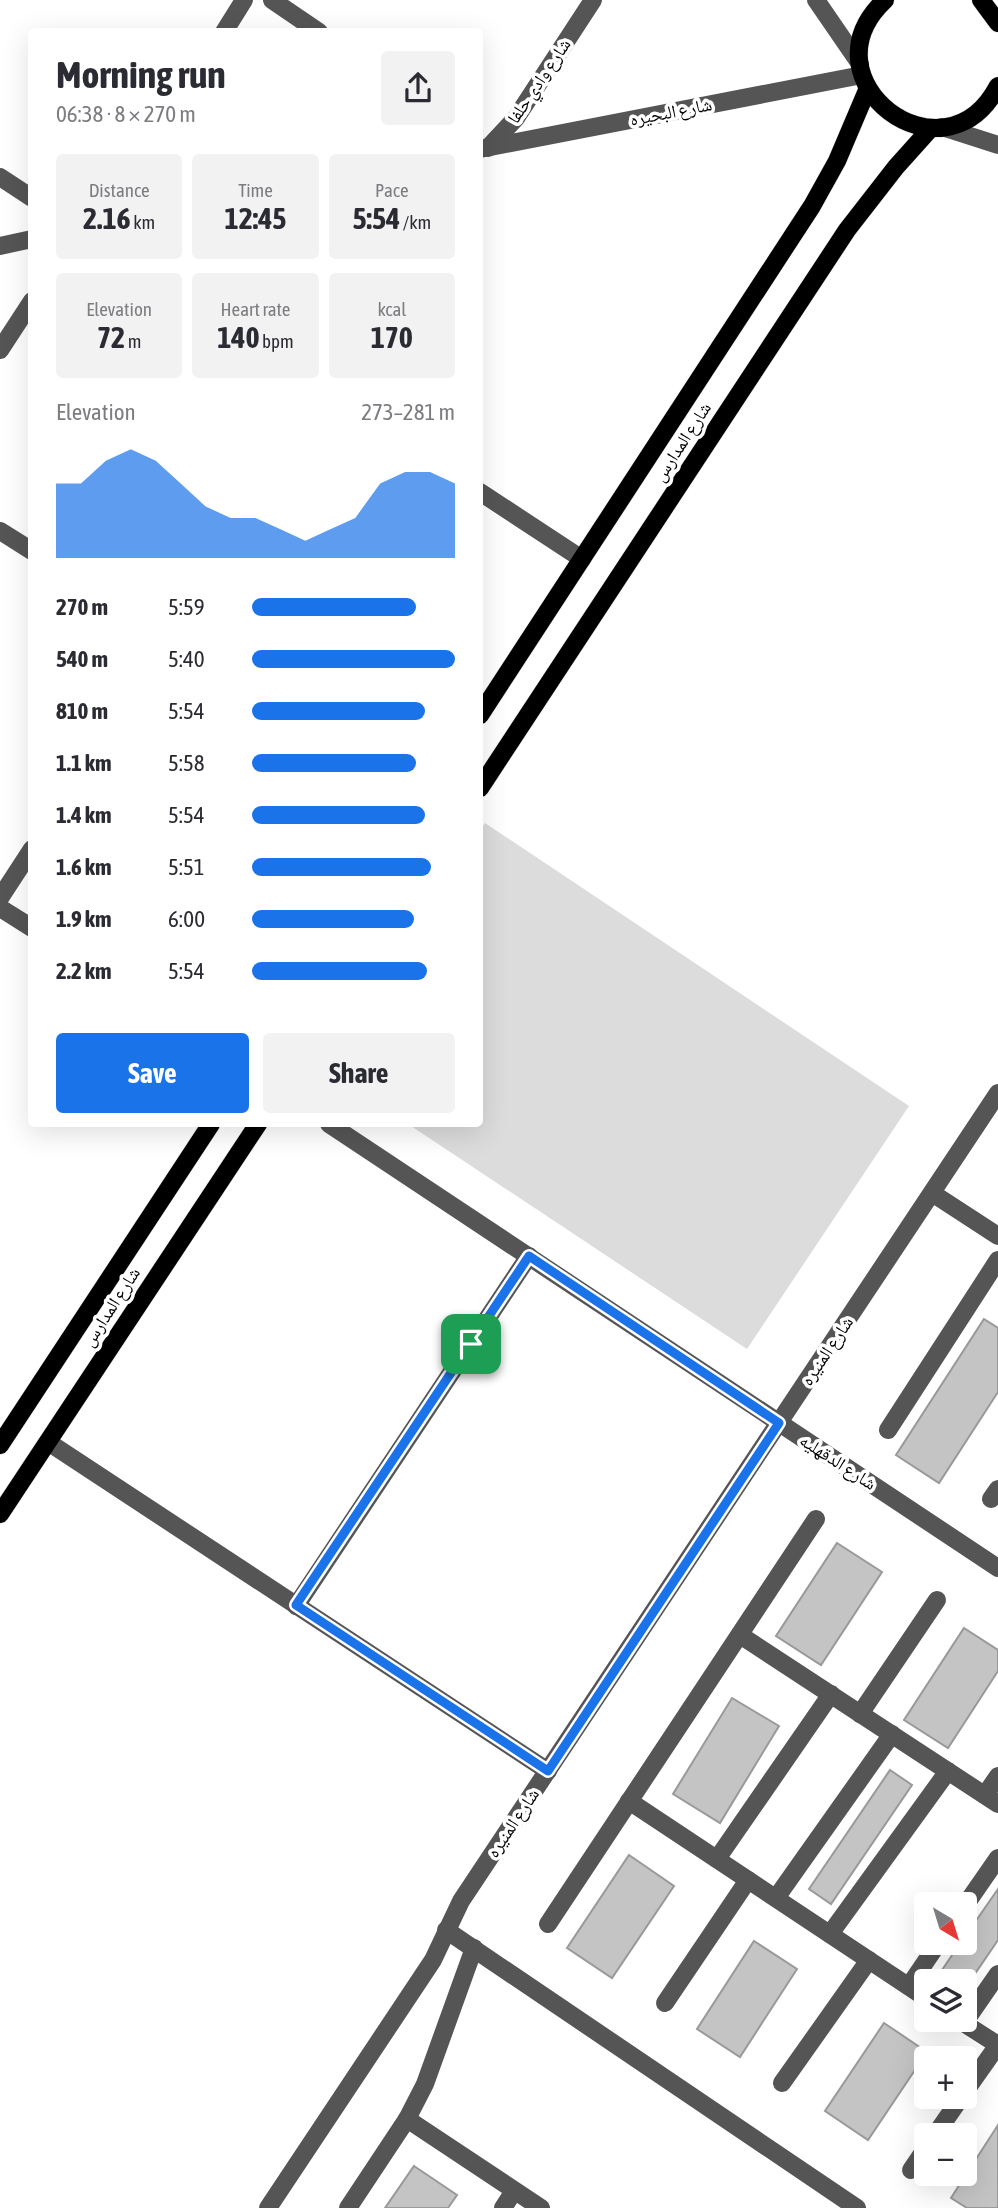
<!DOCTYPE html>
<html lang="en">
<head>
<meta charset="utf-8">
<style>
  :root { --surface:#fff; --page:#f2f2f3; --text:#2b2b33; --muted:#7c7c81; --accent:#1a73e8 }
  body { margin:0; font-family:"Asap Condensed","Noto Naskh Arabic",sans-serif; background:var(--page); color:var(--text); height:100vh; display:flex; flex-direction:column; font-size:26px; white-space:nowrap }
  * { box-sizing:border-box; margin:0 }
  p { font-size:23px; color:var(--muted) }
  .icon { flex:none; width:38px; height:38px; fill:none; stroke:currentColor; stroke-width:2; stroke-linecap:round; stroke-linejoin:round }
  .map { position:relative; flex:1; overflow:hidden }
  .details { position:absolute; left:28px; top:28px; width:455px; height:1099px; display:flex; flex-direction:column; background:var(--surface); border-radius:7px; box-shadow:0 7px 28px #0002 }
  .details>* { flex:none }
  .needle { width:46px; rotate:142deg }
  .fabs { position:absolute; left:914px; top:1892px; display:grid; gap:14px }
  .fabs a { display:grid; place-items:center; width:63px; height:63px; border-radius:7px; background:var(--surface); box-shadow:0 7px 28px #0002; font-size:35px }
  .pin { position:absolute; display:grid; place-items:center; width:60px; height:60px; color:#fff; margin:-30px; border-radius:14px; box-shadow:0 4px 10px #0006 }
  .round { display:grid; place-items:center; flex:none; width:74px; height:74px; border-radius:7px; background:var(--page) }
  .summary { display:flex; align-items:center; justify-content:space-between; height:119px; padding:0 28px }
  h1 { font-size:38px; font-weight:700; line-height:52px }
  .metrics { display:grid; grid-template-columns:repeat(3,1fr); gap:10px; height:119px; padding:7px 28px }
  .metrics div { display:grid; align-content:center; border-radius:7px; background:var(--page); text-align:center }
  .metrics b { font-size:30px; font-weight:700 }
  .metrics small { font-size:19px; font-weight:400 }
  .metrics p { font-size:19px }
  .chart { height:196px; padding:14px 28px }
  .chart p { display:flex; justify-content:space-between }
  .chart svg { width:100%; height:126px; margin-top:7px; fill:var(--accent); opacity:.7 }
  .action { display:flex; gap:14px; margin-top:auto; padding:14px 28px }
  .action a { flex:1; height:80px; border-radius:7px; background:var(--accent); color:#fff; font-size:28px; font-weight:700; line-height:80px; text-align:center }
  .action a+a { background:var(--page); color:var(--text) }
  ul { padding:0 28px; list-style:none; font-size:23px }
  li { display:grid; grid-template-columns:112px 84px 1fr; align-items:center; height:52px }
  li i { height:18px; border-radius:9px; background:var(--accent) }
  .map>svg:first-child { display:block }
</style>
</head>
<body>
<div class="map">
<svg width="998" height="2208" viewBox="0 0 998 2208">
  <rect width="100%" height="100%" fill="#fff"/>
  <!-- green -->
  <path fill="#dcdcdc" d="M485,823L909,1106L747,1349L408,1124H480V831Z"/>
  <!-- building -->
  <g fill="#c4c4c4" stroke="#999" stroke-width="2">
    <path d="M984,1319L998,1328V1392L939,1483L896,1455Z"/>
    <path d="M837,1543L882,1572L821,1665L776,1636Z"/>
    <path d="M964,1628L998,1650V1671L948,1748L904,1720Z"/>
    <path d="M732,1698L779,1726L720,1823L673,1794Z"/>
    <path d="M890,1770L912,1785L831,1904L809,1889Z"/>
    <path d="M629,1855L674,1886L612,1978L567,1948Z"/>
    <path d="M998,1889V1940L966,1987L964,1981H957L942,1970L961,1942H964V1938Z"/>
    <path d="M754,1941L797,1969L740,2057L697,2029Z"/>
    <path d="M884,2023L927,2052L868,2140L825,2111Z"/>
    <path d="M998,2125V2208H967L951,2198Z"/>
    <path d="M414,2166L457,2195L448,2208H385Z"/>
  </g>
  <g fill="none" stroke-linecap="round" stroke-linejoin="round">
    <defs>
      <g id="major">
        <path d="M885,0C800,80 944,189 998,86"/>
        <path d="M981,0L998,23"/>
        <path d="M480,715L812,206L837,161L868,88"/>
        <path d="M480,788L847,230L896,167L931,128"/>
        <path d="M0,1445L211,1124"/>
        <path d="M0,1514L258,1124"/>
      </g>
    </defs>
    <!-- major casing -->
    <use href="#major" stroke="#dbdbdb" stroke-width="19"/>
    <!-- minor -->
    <g stroke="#555" stroke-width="18">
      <path d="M272,0L319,32"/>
      <path d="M816,0L860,64"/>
      <path d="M224,32L244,0"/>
      <path d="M942,127L998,145"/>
      <path d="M488,148L516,118L593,0"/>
      <path d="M480,149L862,75"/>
      <path d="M0,177L32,198"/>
      <path d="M0,246L32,239"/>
      <path d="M0,350L32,301"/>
      <path d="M480,492L582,559"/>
      <path d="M0,531L32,551"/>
      <path d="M0,898L32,849"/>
      <path d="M0,908L32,928"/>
      <path d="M329,1124L998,1568"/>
      <path d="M932,1193L998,1236"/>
      <path d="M888,1430L998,1260"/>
      <path d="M48,1442L548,1771"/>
      <path d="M991,1499L998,1489"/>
      <path d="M296,1606L529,1256"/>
      <path d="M740,1635L998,1804"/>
      <path d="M860,1714L937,1600"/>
      <path d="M985,1795L998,1776"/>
      <path d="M629,1801L926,1998"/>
      <path d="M717,1859L831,1694"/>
      <path d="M776,1898L892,1734"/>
      <path d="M964,1907L998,1858"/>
      <path d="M548,1924L816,1519"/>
      <path d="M446,1930L857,2208"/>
      <path d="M830,1934L948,1771"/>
      <path d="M909,1986L939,1942"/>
      <path d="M665,2003L748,1880"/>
      <path d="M959,2020L998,2045"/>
      <path d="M964,2023L998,1974"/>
      <path d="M782,2083L869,1960"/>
      <path d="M964,2093L998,2045"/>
      <path d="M407,2119L541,2208"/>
      <path d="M935,2135L962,2096"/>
      <path d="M911,2170L926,2148"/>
      <path d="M268,2208L433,1960L461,1901L998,1093"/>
      <path d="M348,2208L407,2119L425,2084L474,1948"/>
      <path d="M503,2208L514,2191"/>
    </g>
    <!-- major -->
    <use href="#major" stroke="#000" stroke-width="18"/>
  </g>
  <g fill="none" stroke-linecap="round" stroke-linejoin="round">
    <defs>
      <path id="route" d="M529,1256L779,1423L548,1771L296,1605Z"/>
    </defs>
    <!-- route casing -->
    <use href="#route" stroke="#fff" stroke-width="14"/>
    <!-- route -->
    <use href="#route" stroke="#1a73e8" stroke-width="9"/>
  </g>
  <g text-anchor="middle" stroke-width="7" stroke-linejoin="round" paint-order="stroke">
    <!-- street labels -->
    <g font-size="18" fill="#000" stroke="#fff">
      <text transform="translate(539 81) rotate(-56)" y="6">شارع وادي حلفا</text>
      <text transform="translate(671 112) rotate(-11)" y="6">شارع البحيره</text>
      <text transform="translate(682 442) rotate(-57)" y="6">شارع المدارس</text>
      <text transform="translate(111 1307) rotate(-57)" y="6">شارع المدارس</text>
      <text transform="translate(827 1351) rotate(-56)" y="6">شارع المنيره</text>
      <text transform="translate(838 1462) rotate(33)" y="6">شارع الدقهليه</text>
      <text transform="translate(513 1823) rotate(-56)" y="6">شارع المنيره</text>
    </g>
  </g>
</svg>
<div class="fabs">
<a><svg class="needle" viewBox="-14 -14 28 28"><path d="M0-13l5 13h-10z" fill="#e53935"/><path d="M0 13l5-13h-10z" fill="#7c7c81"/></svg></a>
<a><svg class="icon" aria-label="layers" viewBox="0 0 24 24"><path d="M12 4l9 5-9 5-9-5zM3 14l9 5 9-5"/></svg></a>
<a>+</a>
<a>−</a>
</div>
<div class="pin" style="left:471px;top:1344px;background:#1e9e55"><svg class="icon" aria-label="arrive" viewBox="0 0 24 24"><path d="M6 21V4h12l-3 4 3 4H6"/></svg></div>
<section class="details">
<div class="summary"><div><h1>Morning run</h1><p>06:38 · 8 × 270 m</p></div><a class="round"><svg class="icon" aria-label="share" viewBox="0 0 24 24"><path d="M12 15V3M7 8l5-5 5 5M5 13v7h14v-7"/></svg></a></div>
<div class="metrics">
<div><p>Distance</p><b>2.16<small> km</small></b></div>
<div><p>Time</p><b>12:45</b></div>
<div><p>Pace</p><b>5:54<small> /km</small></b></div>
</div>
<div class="metrics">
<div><p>Elevation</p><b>72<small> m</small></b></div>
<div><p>Heart rate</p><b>140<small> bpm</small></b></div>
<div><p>kcal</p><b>170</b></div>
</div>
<div class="chart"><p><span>Elevation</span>273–281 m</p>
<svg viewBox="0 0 160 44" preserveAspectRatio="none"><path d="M0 44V18L10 18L20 10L30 6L40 10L50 18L60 26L70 30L80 30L90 34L100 38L110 34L120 30L130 18L140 14L150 14L160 18V44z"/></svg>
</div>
<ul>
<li><b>270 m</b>5:59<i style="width:81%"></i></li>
<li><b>540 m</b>5:40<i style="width:100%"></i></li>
<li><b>810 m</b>5:54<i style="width:85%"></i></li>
<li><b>1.1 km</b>5:58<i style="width:81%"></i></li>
<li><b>1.4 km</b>5:54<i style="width:85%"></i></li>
<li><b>1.6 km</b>5:51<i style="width:88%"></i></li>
<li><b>1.9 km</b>6:00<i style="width:80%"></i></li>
<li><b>2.2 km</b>5:54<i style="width:86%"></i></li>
</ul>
<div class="action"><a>Save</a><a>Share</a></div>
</section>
</div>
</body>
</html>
